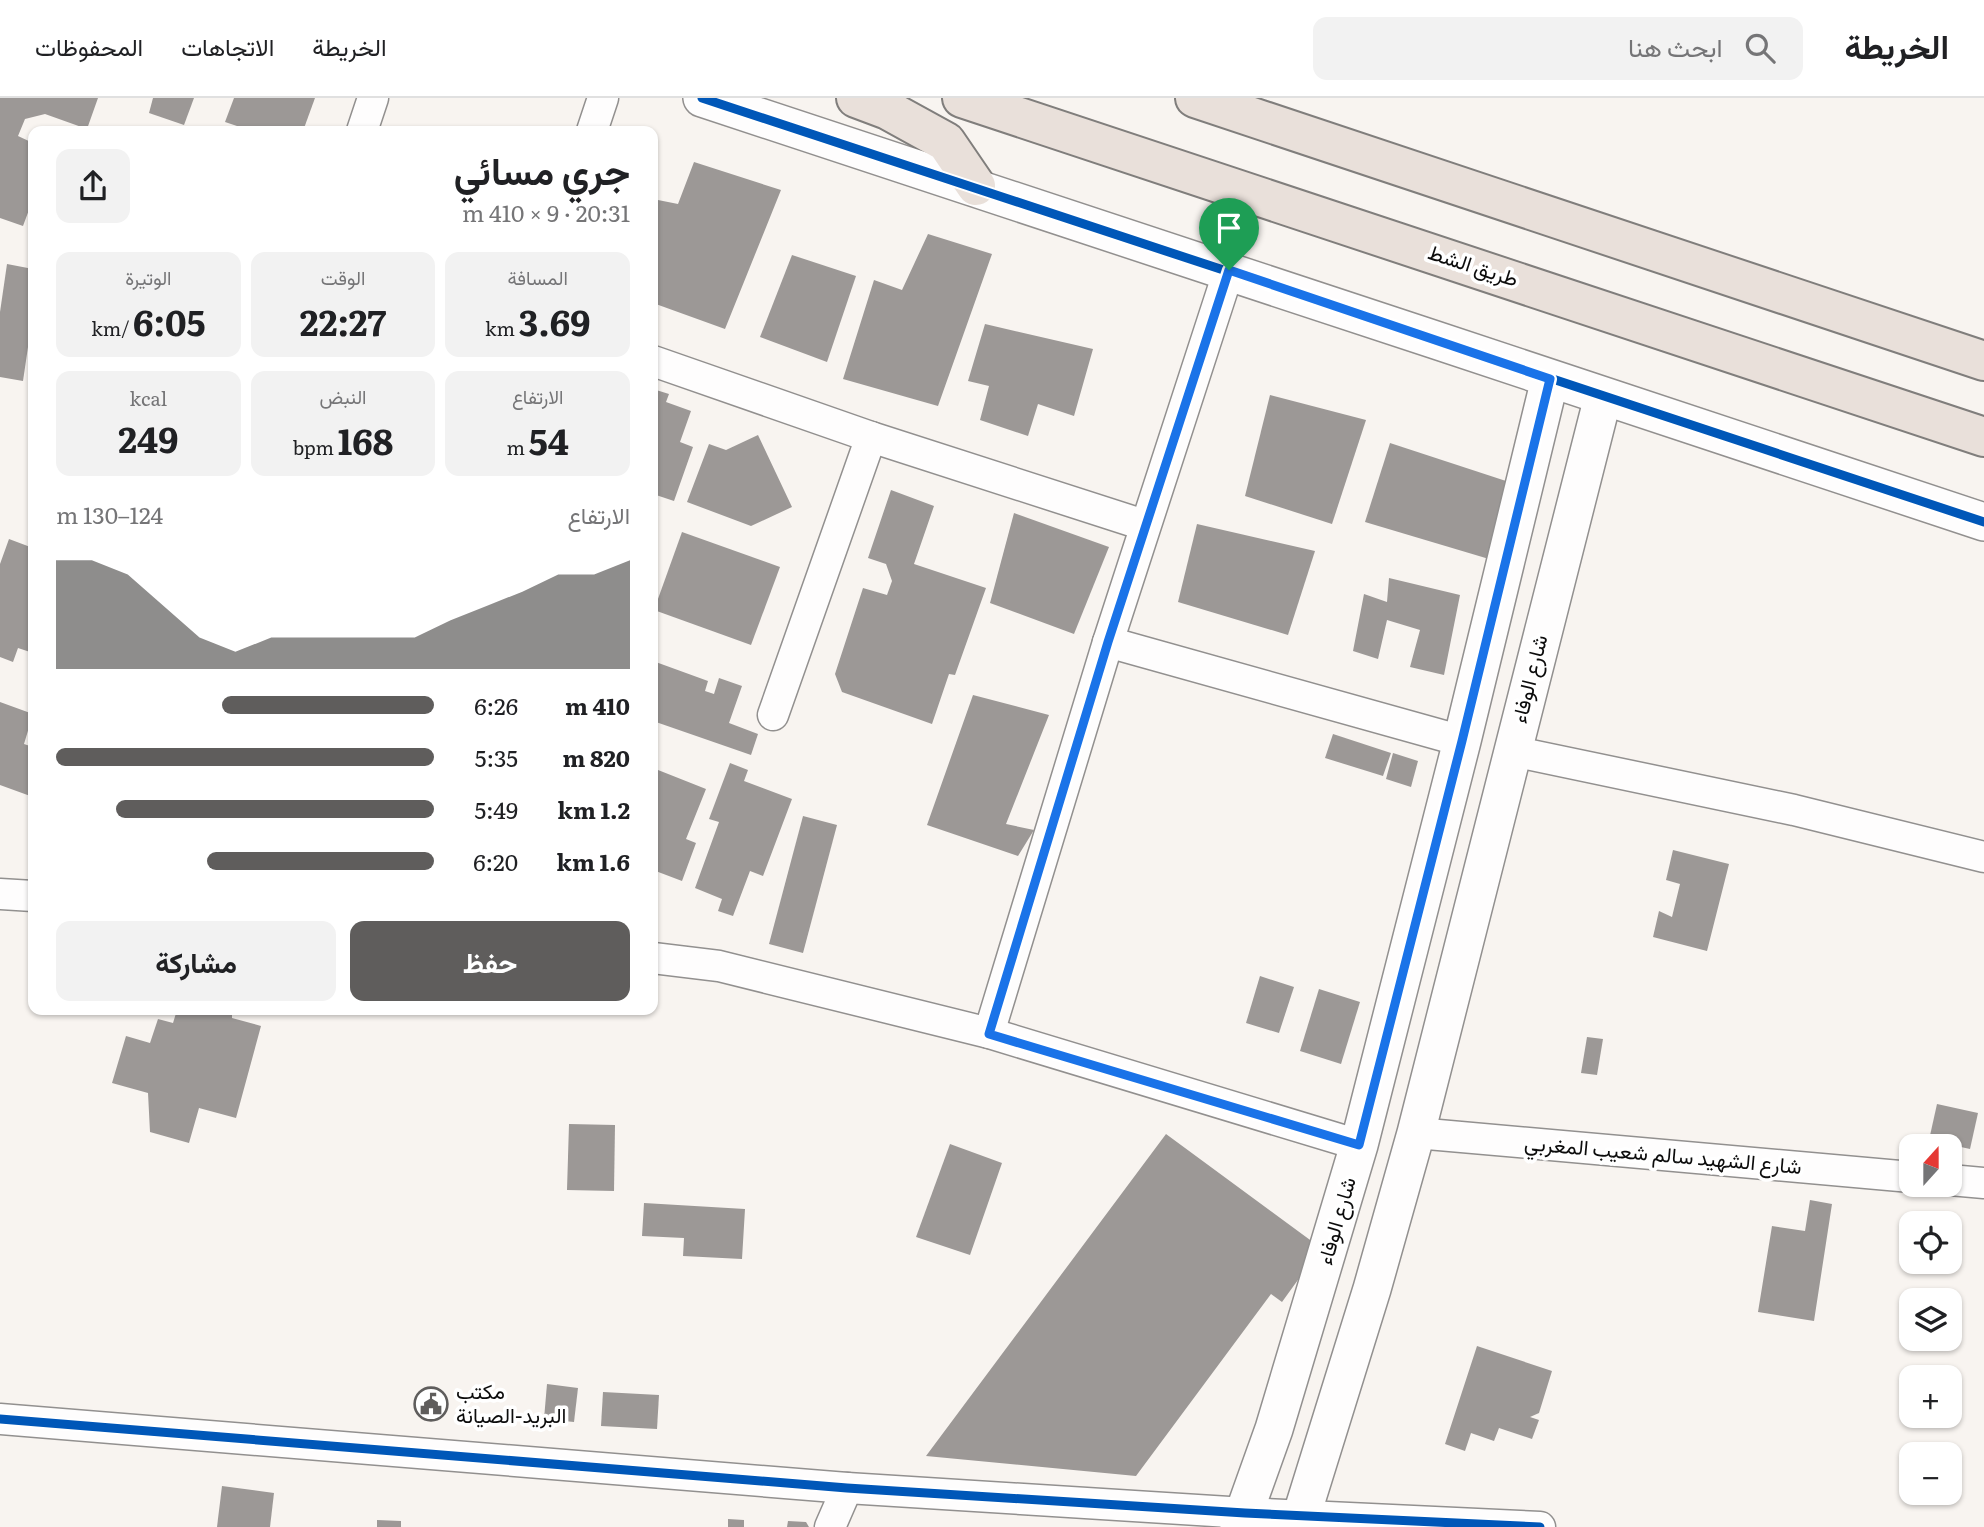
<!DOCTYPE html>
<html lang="ar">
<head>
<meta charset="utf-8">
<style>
  :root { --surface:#fff; --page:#f2f2f2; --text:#202124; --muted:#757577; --line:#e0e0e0; --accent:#5f5d5c }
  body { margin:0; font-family:Literata,Vazirmatn,serif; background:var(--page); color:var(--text); direction:rtl; height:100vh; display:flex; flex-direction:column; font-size:26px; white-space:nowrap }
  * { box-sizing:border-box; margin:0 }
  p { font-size:23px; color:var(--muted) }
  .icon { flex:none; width:38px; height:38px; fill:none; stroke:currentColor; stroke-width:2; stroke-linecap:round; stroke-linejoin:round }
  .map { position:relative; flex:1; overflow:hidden; direction:ltr }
  .details { position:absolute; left:28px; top:28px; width:630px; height:889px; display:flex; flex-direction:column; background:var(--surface); border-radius:14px; box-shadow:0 2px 5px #0004; direction:rtl }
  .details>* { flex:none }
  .needle { width:46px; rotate:21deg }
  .fabs { position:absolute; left:1899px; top:1036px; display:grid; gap:14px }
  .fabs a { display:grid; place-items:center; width:63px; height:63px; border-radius:14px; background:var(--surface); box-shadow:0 2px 5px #0004; font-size:35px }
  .pin { position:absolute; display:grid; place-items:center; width:60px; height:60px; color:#fff; margin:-72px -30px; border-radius:50% 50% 50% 0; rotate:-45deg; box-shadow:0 0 7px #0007 }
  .pin .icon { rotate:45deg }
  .round { display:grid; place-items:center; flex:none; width:74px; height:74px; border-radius:14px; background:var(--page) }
  .summary { display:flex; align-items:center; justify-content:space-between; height:119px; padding:0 28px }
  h1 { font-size:38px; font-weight:700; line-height:52px }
  .metrics { display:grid; grid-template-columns:repeat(3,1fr); gap:10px; height:119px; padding:7px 28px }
  .metrics div { display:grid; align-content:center; border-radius:14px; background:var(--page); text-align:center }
  .metrics b { font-size:35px; font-weight:700 }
  .metrics small { font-size:19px; font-weight:400 }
  .metrics p { font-size:19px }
  .chart { height:196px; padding:14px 28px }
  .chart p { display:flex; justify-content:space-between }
  .chart svg { width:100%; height:126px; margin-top:7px; fill:var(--accent); opacity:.7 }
  .button { display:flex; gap:14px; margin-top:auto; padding:14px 28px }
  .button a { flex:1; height:80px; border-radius:14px; background:var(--accent); color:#fff; font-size:28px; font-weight:700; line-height:80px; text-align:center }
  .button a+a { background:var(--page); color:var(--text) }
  ul { padding:0 28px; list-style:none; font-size:23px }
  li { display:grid; grid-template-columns:112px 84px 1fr; align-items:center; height:52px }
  li i { height:18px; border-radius:9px; background:var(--accent) }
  header { display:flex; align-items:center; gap:42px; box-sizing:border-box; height:98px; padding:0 35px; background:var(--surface); border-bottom:2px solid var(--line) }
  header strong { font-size:33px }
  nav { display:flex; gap:38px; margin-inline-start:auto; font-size:24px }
  .search { width:490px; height:63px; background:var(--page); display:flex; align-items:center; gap:18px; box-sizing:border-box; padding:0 24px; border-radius:14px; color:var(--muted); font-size:26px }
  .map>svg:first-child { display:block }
</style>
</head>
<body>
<header>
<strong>الخريطة</strong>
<div class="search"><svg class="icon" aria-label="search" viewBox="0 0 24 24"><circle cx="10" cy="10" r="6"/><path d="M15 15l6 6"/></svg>ابحث هنا</div>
<nav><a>الخريطة</a><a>الاتجاهات</a><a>المحفوظات</a></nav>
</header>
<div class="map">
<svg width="1984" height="1429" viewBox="0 0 1984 1429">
  <rect width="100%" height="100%" fill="#f8f4f0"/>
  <!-- building -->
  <g fill="#9c9896">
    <path d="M0,0H98L87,31L45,16L25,21L18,38L33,45V101L23,128L0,120Z"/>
    <path d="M153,0H194L184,27L149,15Z"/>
    <path d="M234,0H315L303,33H252L225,24Z"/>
    <path d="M694,64L781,92L725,231L653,205V126L658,102L678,106Z"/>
    <path d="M928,136L992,156L938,308L843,281L874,182L902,192Z"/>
    <path d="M792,157L856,178L827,264L760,239Z"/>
    <path d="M7,166L33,171V215L23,283L0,279V214Z"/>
    <path d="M985,226L1093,251L1074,318L1038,306L1028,338L980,322L989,288L968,283Z"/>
    <path d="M653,291L669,296L666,304L691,313L680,344L693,349L674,403L653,396Z"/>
    <path d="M1270,297L1366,322L1332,426L1245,398Z"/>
    <path d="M758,337L792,409L751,428L687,404L709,346L726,352Z"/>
    <path d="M1390,345L1506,383L1489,461L1365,424Z"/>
    <path d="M891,392L934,408L914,466L986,490L955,577L949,576L932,626L842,594L835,576L863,490L887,497L892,483L886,466L868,460Z"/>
    <path d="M1014,415L1109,449L1074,536L990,505Z"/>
    <path d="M1197,426L1315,453L1288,537L1178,504Z"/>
    <path d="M682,434L780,469L751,547L654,512Z"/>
    <path d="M9,441L33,450V555L18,550L13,564L0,559V466Z"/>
    <path d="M1389,480L1460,497L1444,577L1410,569L1420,532L1387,522L1378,561L1353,553L1364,496L1387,504Z"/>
    <path d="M653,563L708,583L705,593L714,596L719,580L742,588L729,625L758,636L751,657L653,623Z"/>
    <path d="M973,597L1049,617L1006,726L1034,732L1018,758L927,727Z"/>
    <path d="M0,604L33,616L24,646L33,649V699L0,687Z"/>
    <path d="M1333,636L1391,655L1383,678L1325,660Z"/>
    <path d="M1393,655L1418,663L1411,689L1386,681Z"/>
    <path d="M730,665L748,672L744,683L792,701L763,778L750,773L733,818L718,813L722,801L695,790L719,724L709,721Z"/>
    <path d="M653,670L706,691L686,741L696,745L682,783L653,772Z"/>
    <path d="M803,718L837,727L803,855L769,846Z"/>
    <path d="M1673,752L1729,766L1707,853L1653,839L1659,813L1672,819L1680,786L1666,782Z"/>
    <path d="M1260,878L1294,889L1279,935L1246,925Z"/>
    <path d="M1319,891L1360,904L1341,966L1300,953Z"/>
    <path d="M177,912H232V920L261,928L236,1020L199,1010L189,1045L150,1034L148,995L112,985L126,938L150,945L158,921L173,925Z"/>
    <path d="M1587,939L1603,941L1597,977L1581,975Z"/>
    <path d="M1937,1006L1978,1015L1970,1051L1929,1042Z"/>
    <path d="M569,1026L615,1027L614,1093L567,1092Z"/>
    <path d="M1166,1036L1321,1150L1282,1204L1271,1196L1136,1378L926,1358Z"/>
    <path d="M950,1046L1002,1065L970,1157L916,1139Z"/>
    <path d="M1810,1102L1832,1106L1814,1223L1758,1214L1772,1128L1805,1133Z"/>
    <path d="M644,1105L745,1111L742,1161L683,1158L684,1140L642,1138Z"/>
    <path d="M1477,1248L1552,1273L1539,1315L1530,1319L1539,1322L1532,1341L1499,1330L1494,1343L1471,1335L1465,1353L1445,1346Z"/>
    <path d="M547,1286L578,1290L574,1324L544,1321Z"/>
    <path d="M603,1294L659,1297L657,1331L601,1328Z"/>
    <path d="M222,1388L274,1395L270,1429H217Z"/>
    <path d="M728,1421L744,1422V1429H728Z"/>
    <path d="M377,1422L401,1423V1429H377Z"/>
    <path d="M788,1423L806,1424L809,1429H787Z"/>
  </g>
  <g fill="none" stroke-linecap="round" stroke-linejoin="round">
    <defs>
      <g id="minor">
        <path d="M362,33L373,0"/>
        <path d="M592,33L603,0"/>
        <path d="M653,263L871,339L1144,427"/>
        <path d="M1108,544L1462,643"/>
        <path d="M773,617L871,339"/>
        <path d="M1512,653L1794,712L1984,759"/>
        <path d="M0,796L33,798"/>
        <path d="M653,860L719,868L989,935L1359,1047"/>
        <path d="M989,935L1108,544L1229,172"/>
        <path d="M1416,1035L1911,1079"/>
        <path d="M1950,1082L1984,1085"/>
        <path d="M0,1321L847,1390L1245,1415L1540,1429"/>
        <path d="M830,1429L847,1390"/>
      </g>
      <g id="tertiary">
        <path d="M702,0C1131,138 1556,284 1984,424"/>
        <path d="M1239,1429L1274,1331L1359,1047L1462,643L1550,281"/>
        <path d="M1298,1429L1372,1191L1416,1035L1603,299"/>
      </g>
      <g id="primary">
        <path d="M856,0L888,12L946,44L976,88"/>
        <path d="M962,0L1984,339"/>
        <path d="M1195,0L1984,263"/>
      </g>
    </defs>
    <!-- minor casing -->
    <use href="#minor" stroke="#92908f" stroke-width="33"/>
    <!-- tertiary casing -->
    <use href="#tertiary" stroke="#92908f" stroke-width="40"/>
    <!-- primary casing -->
    <use href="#primary" stroke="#807e7c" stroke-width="42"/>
    <!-- minor -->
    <use href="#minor" stroke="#fefdfd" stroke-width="30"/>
    <!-- tertiary -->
    <use href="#tertiary" stroke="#fefdfd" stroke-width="37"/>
    <!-- primary -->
    <use href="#primary" stroke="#e9e0da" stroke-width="38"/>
    <defs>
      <g id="cycleway">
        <path d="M702,0C1131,138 1556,284 1984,424"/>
        <path d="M0,1321L847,1390L1245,1415L1540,1429"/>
      </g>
    </defs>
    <!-- cycleway casing -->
    <use href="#cycleway" stroke="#fff" stroke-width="13"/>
    <!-- cycleway -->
    <use href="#cycleway" stroke="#0057b8" stroke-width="9"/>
  </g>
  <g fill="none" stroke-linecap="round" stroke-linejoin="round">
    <defs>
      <path id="route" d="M1229,172L1550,281L1462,643L1359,1047L989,936L1108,544Z"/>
    </defs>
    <!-- route casing -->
    <use href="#route" stroke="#fff" stroke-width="14"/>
    <!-- route -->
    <use href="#route" stroke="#1a73e8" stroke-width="9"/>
  </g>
  <!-- icons -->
  <defs>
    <symbol id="civic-ring" viewBox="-11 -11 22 22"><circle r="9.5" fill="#fff" stroke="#5f5d5c" stroke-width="1.5"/><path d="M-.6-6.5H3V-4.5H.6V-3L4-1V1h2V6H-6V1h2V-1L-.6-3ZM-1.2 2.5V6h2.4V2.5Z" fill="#5f5d5c"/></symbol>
  </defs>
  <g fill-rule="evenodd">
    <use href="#civic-ring" x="412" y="1287" width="38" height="38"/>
  </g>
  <g text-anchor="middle" stroke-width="7" stroke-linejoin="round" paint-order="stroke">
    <!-- street labels -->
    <g font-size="21" fill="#0c0c0c" stroke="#fff">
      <text transform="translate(1473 168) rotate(18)" y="7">طريق الشط</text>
      <text transform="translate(1530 581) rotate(-76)" y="7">شارع الوفاء</text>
      <text transform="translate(1663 1057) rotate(5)" y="7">شارع الشهيد سالم شعيب المغربي</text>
      <text transform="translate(1337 1123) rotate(-74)" y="7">شارع الوفاء</text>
    </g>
    <!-- poi labels -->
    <g font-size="21" fill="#0c0c0c" stroke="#fff" text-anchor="start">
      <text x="456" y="1301">مكتب<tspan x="456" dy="24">البريد-الصيانة</tspan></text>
    </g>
  </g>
</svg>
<div class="fabs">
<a><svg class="needle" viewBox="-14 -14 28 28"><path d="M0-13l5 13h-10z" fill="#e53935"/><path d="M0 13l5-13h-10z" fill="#757577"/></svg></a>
<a><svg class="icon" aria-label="locate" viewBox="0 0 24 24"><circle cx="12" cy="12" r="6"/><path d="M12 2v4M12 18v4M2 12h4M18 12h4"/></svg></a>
<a><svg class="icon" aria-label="layers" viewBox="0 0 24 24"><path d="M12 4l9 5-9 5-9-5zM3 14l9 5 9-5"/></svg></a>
<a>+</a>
<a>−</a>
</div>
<div class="pin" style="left:1229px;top:172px;background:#1e9e55"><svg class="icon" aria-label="arrive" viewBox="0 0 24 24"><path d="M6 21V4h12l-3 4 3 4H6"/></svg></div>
<section class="details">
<div class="summary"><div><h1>جري مسائي</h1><p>20:31 · 9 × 410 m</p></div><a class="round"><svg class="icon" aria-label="share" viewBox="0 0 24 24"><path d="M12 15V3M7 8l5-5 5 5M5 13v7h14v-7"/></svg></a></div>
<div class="metrics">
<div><p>المسافة</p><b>3.69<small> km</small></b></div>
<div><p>الوقت</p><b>22:27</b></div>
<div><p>الوتيرة</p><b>6:05<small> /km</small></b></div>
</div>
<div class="metrics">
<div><p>الارتفاع</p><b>54<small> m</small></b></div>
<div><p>النبض</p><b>168<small> bpm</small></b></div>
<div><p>kcal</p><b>249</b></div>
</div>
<div class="chart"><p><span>الارتفاع</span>124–130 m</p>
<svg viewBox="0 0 160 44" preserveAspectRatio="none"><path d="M0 44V6L10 6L20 11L30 22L40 33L50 38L60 33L70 33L80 33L90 33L100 33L110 27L120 22L130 17L140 11L150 11L160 6V44z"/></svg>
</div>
<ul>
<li><b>410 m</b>6:26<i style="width:56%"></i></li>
<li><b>820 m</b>5:35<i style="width:100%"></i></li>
<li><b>1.2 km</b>5:49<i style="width:84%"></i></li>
<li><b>1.6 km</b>6:20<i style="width:60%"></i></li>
</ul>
<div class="button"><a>حفظ</a><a>مشاركة</a></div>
</section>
</div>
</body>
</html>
